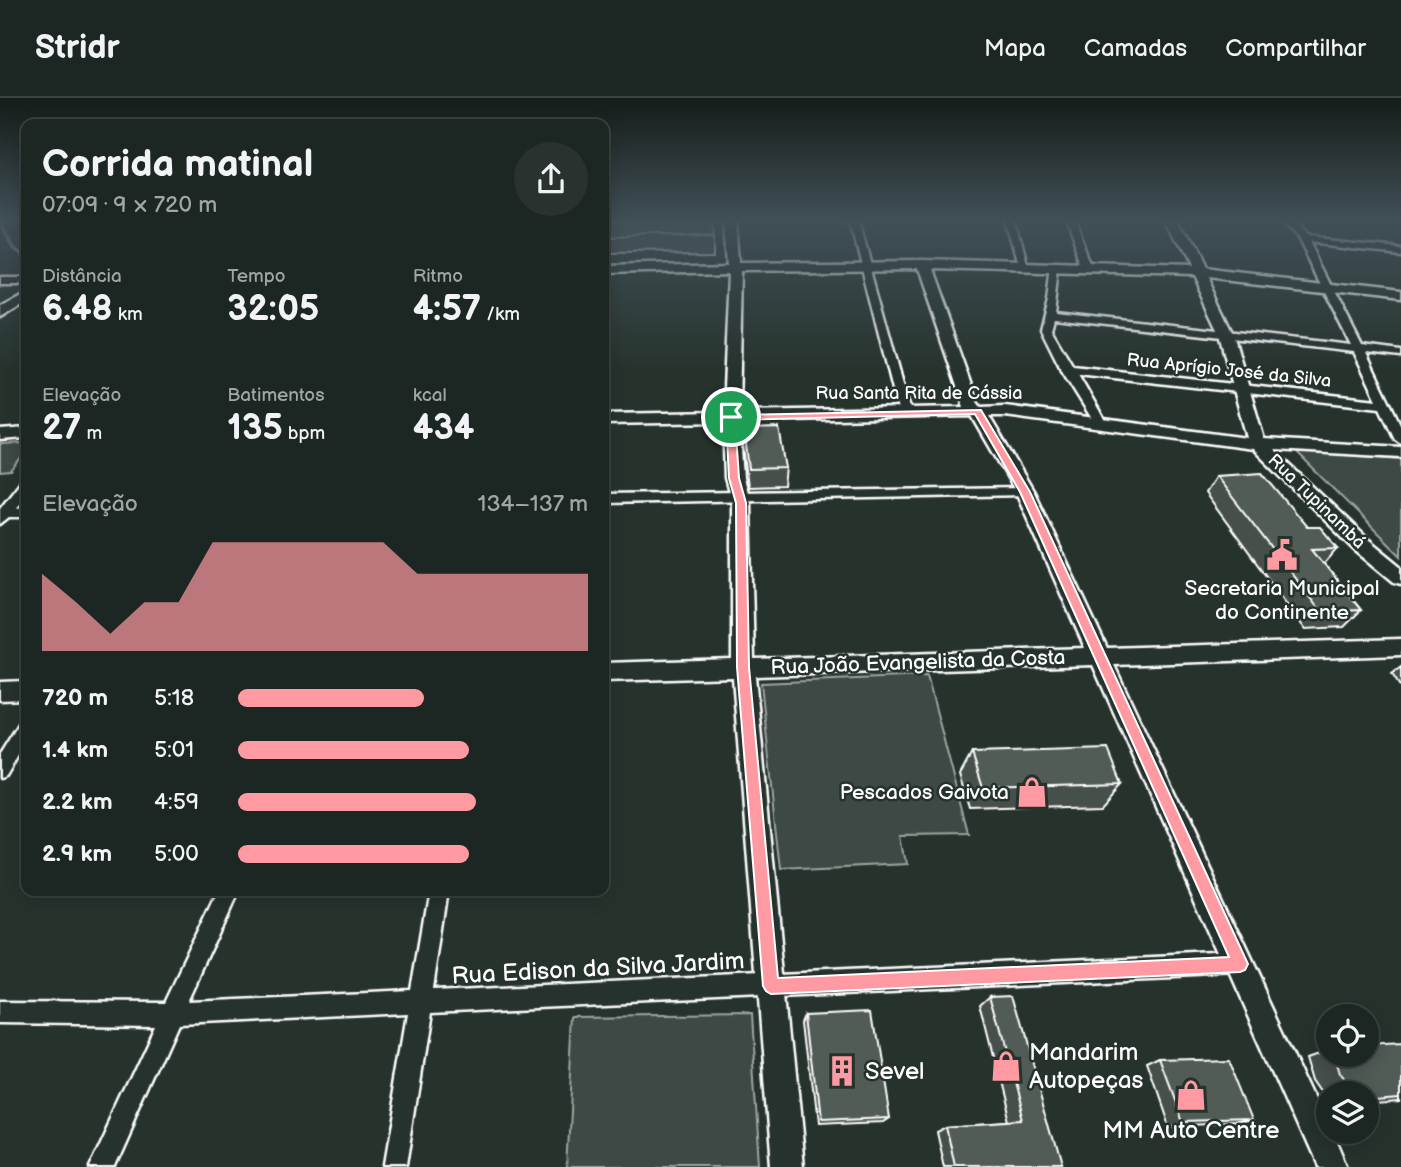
<!DOCTYPE html>
<html lang="pt">
<head>
<meta charset="utf-8">
<style>
  :root { --surface:#1c2622; --page:#29322f; --text:#f1f3f6; --muted:#a0a5a5; --line:#3a4340; --accent:#ff9aa2 }
  body { margin:0; font-family:"Balsamiq Sans",sans-serif; background:var(--page); color:var(--text); height:100vh; display:flex; flex-direction:column; font-size:26px; white-space:nowrap }
  * { box-sizing:border-box; margin:0 }
  p { font-size:23px; color:var(--muted) }
  .icon { flex:none; width:38px; height:38px; fill:none; stroke:currentColor; stroke-width:2; stroke-linecap:round; stroke-linejoin:round }
  .map { position:relative; flex:1; overflow:hidden }
  .side { position:absolute; left:21px; top:21px; width:588px; height:777px; display:flex; flex-direction:column; background:var(--surface); border-radius:14px; box-shadow:0 4px 18px #0003,0 0 0 2px var(--line) }
  .side>* { flex:none }
  .tools { position:absolute; left:1316px; top:906px; display:grid; gap:14px }
  .tools a { display:grid; place-items:center; width:63px; height:63px; border-radius:50%; background:var(--surface); box-shadow:0 4px 18px #0003,0 0 0 2px var(--line); font-size:35px }
  .pin { position:absolute; display:grid; place-items:center; width:60px; height:60px; color:#fff; margin:-30px; border:4px solid #fff; border-radius:50%; box-shadow:0 2px 7px #0007 }
  .round { display:grid; place-items:center; flex:none; width:74px; height:74px; border-radius:37px; background:var(--page) }
  .overview { display:flex; align-items:center; justify-content:space-between; height:119px; padding:0 21px }
  h1 { font-size:38px; font-weight:800; line-height:52px }
  .stats { display:grid; grid-template-columns:repeat(3,1fr); gap:10px; height:119px; padding:7px 21px }
  .stats div { display:grid; align-content:center }
  .stats b { font-size:35px; font-weight:800 }
  .stats small { font-size:19px; font-weight:400 }
  .stats p { font-size:19px }
  .chart { height:196px; padding:14px 21px }
  .chart p { display:flex; justify-content:space-between }
  .chart svg { width:100%; height:126px; margin-top:7px; fill:var(--accent); opacity:.7 }
  ul { padding:0 21px; list-style:none; font-size:23px }
  li { display:grid; grid-template-columns:112px 84px 1fr; align-items:center; height:52px }
  li i { height:18px; border-radius:9px; background:var(--accent) }
  header { display:flex; align-items:center; gap:42px; box-sizing:border-box; height:98px; padding:0 35px; background:var(--surface); border-bottom:2px solid var(--line) }
  header strong { font-size:33px }
  nav { display:flex; gap:38px; margin-inline-start:auto; font-size:24px }
  .map>svg:first-child { display:block }
</style>
</head>
<body>
<header>
<strong>Stridr</strong>
<nav><a>Mapa</a><a>Camadas</a><a>Compartilhar</a></nav>
</header>
<div class="map">
<svg width="1401" height="1069" viewBox="0 0 1401 1069">
  <rect width="100%" height="100%" fill="#26332d"/>
  <filter id="ink" filterUnits="userSpaceOnUse"><feTurbulence type="fractalNoise" baseFrequency=".0143" numOctaves="2"/><feDisplacementMap in="SourceGraphic" scale="14" xChannelSelector="R" yChannelSelector="G"/><feConvolveMatrix kernelMatrix="1 2 1 2 8 2 1 2 1" color-interpolation-filters="sRGB"/></filter>
  <g filter="url(#ink)">
    <!-- green -->
    <g fill="#3e4944" stroke="#9ea4a2" stroke-width="2">
      <path d="M26,345V354L11,373L0,374V346Z"/>
      <path d="M1299,353L1401,361V458L1298,356Z"/>
      <path d="M927,578L969,737L903,738L908,766L781,772L761,585Z"/>
      <path d="M750,917L760,1069H567L575,919Z"/>
    </g>
    <g fill="none" stroke-linecap="round" stroke-linejoin="round">
      <!-- stream -->
      <path stroke="#a4a9a7" stroke-width="4.5" d="M0,124L15,149L26,157"/>
      <defs>
        <g id="minor">
          <path d="M850,122H858L911,315L909,318L905,319L899,315Z"/>
          <path d="M1008,122H1016L1029,172L1021,170Z"/>
          <path d="M1066,122H1074L1094,171L1092,173L1084,171Z"/>
          <path d="M1281,122H1290L1305,139L1401,148V154L1309,144L1362,248L1401,253V259L1366,255L1401,328V345L1395,341L1380,310L1078,276L1107,326L1101,330L1097,329L1061,271L1041,231L1049,201L1053,168L1061,170L1056,214L1351,247L1298,142ZM1054,220L1354,254L1377,302L1073,268L1051,231Z"/>
          <rect x="0" y="179" width="26" height="6"/>
          <path d="M26,382V395L16,410L26,409V419H9L0,426V410L21,383Z"/>
          <path d="M1025,390L1032,394L1030,397L604,405V396Z"/>
          <path d="M26,622V644L6,678L0,680V656L20,624Z"/>
          <path d="M219,793H239L189,903L412,893L429,793H449L434,892L1240,855L1248,858L1251,866L1248,874L1240,877L430,914L406,1069H382L408,915L179,926L115,1069H90L156,927L0,925V903L166,904Z"/>
        </g>
        <g id="tertiary">
          <path d="M726,122H738L741,165L922,163L1189,171L1166,122H1178L1202,171L1401,194V202L1206,180L1233,236L1264,341L1401,349V359L1274,352L1368,441L1401,468V486L1394,484L1354,451L1253,351L1005,318H989L1034,394L1107,550L1401,541V557L1114,567L1328,1025V1034H1333L1348,1069H1315L1093,567L755,578L803,1069H771L733,579L604,583V565L732,561V405L725,380L723,324L604,326V316L723,314L729,173L604,176V168L729,165ZM917,171L964,309L739,313L742,173ZM930,172L1192,179L1219,236L1247,340L1005,308L981,309L977,304ZM972,318L1016,394L1085,550L754,561L750,405L743,380L739,323Z"/>
          <path d="M26,330V340L0,342V332Z"/>
          <path d="M26,583V601L0,602V584Z"/>
        </g>
        <path id="secondary" d="M26,193V203L0,219V207Z"/>
      </defs>
      <!-- minor casing -->
      <use href="#minor" stroke="#fff" stroke-width="5"/>
      <!-- tertiary casing -->
      <use href="#tertiary" stroke="#fff" stroke-width="5"/>
      <!-- secondary casing -->
      <use href="#secondary" stroke="#fff" stroke-width="5"/>
      <!-- minor -->
      <use href="#minor" fill="#26332d" fill-rule="evenodd"/>
      <!-- tertiary -->
      <use href="#tertiary" fill="#26332d" fill-rule="evenodd"/>
      <!-- secondary -->
      <use href="#secondary" fill="#26332d" fill-rule="evenodd"/>
    </g>
    <!-- wall -->
    <g fill="#464f4b" stroke="#fff" stroke-width="2">
      <path d="M604,122L715,137V154L604,155Z"/>
      <path d="M744,331L786,370L784,388L748,389L743,348Z"/>
      <path d="M1216,378L1307,429L1338,450L1324,466L1361,512L1344,529L1305,531L1205,395Z"/>
      <path d="M1401,569V590L1392,576Z"/>
      <path d="M972,655L1122,686L1103,707L970,711L960,677Z"/>
      <path d="M990,899L1061,1069H943L935,1032L945,1027L1009,1023L980,908Z"/>
      <path d="M806,915L889,1021L883,1025L815,1028L803,922Z"/>
      <path d="M1401,946V1000L1367,1003V996H1328V1002L1315,983L1308,959L1328,952V957H1367Z"/>
      <path d="M1160,962L1254,1022L1237,1026L1168,1029L1147,968Z"/>
    </g>
    <!-- building -->
    <g fill="#515c57" stroke="#fff" stroke-width="2">
      <path d="M604,122H714L715,137L604,139Z"/>
      <path d="M779,330L786,370L749,371L744,331Z"/>
      <path d="M1262,375L1307,429H1320L1338,450L1312,451L1361,512L1321,514L1216,378Z"/>
      <path d="M1108,651L1122,686L983,690L972,655Z"/>
      <path d="M1013,898L1061,1069H954L945,1027L1023,1022L990,899Z"/>
      <path d="M872,912L889,1021L818,1024L806,915Z"/>
      <path d="M1401,946V996L1367,999V996H1354L1340,976L1334,957H1367V948Z"/>
      <path d="M1229,960L1254,1022L1183,1024L1160,962Z"/>
    </g>
  </g>
  <!-- sky -->
  <linearGradient id="sky" x2="0" y2="1"><stop stop-color="#151c19"/><stop offset="0.45" stop-color="#415057"/><stop offset="1" stop-color="#415057" stop-opacity="0"/></linearGradient>
  <rect width="1401" height="272" fill="url(#sky)"/>
  <!-- route -->
  <path fill="#ff9aa2" stroke="#fff" stroke-width="2" fill-rule="evenodd" d="M981,312L1030,394L1248,866L1245,872L1240,874L771,896L766,893L763,888L737,569L736,405L729,380L726,319L731,317ZM975,316L1020,394L1229,859L778,880L749,569L746,405L739,380L735,322Z"/>
  <!-- icons -->
  <defs>
    <symbol id="civic-bare" viewBox="-9 -9 18 18"><path d="M-.6-6.5H3V-4.5H.6V-3L4-1V1h2V6H-6V1h2V-1L-.6-3ZM-1.2 2.5V6h2.4V2.5Z" fill="#ff9aa2" stroke="#26332d" stroke-width="2.5" paint-order="stroke"/></symbol>
    <symbol id="shop-bare" viewBox="-9 -9 18 18"><path d="M-5-2.5h2.3a2.7 3.5 0 0 1 5.4 0H5L5.5 6h-11ZM-1.5-2.5h3a1.5 2.3 0 0 0-3 0Z" fill="#ff9aa2" stroke="#26332d" stroke-width="2.5" paint-order="stroke"/></symbol>
    <symbol id="building-bare" viewBox="-9 -9 18 18"><path d="M-4-6H4V6H1V3H-1V6H-4ZM-2.5-4.3h1.7v1.8h-1.7ZM.8-4.3h1.7v1.8H.8ZM-2.5-1h1.7V.8h-1.7ZM.8-1h1.7V.8H.8Z" fill="#ff9aa2" stroke="#26332d" stroke-width="2.5" paint-order="stroke"/></symbol>
  </defs>
  <g fill-rule="evenodd">
    <use href="#civic-bare" x="1260" y="435" width="44" height="44"/>
    <use href="#shop-bare" x="1010" y="672" width="44" height="44"/>
    <use href="#shop-bare" x="984" y="946" width="44" height="44"/>
    <use href="#building-bare" x="820" y="951" width="44" height="44"/>
    <use href="#shop-bare" x="1169" y="975" width="44" height="44"/>
  </g>
  <g text-anchor="middle" stroke-width="5" stroke-linejoin="round" paint-order="stroke">
    <!-- far-street labels -->
    <g font-size="18" fill="#fff" stroke="#26332d">
      <text transform="translate(1229 272) rotate(6)" y="6">Rua Aprígio José da Silva</text>
      <text x="919" y="301">Rua Santa Rita de Cássia</text>
      <text transform="translate(1317 403) rotate(44)" y="6">Rua Tupinambá</text>
    </g>
    <!-- poi labels -->
    <g font-size="21" fill="#fff" stroke="#26332d">
      <text x="1282" y="497">Secretaria Municipal<tspan x="1282" dy="24">do Continente</tspan></text>
      <text x="1009" y="701" text-anchor="end">Pescados Gaivota</text>
    </g>
    <!-- street labels -->
    <g font-size="21" fill="#fff" stroke="#26332d">
      <text transform="translate(918 564) rotate(-2)" y="7">Rua João Evangelista da Costa</text>
    </g>
    <!-- near-street labels -->
    <g font-size="24" fill="#fff" stroke="#26332d">
      <text transform="translate(598 870) rotate(-3)" y="8">Rua Edison da Silva Jardim</text>
    </g>
    <!-- near-poi labels -->
    <g font-size="24" fill="#fff" stroke="#26332d" text-anchor="start">
      <text x="1029" y="962">Mandarim<tspan x="1029" dy="28">Autopeças</tspan></text>
      <text x="865" y="981">Sevel</text>
      <text x="1191" y="1040" text-anchor="middle">MM Auto Centre</text>
    </g>
  </g>
</svg>
<div class="tools">
<a><svg class="icon" aria-label="locate" viewBox="0 0 24 24"><circle cx="12" cy="12" r="6"/><path d="M12 2v4M12 18v4M2 12h4M18 12h4"/></svg></a>
<a><svg class="icon" aria-label="layers" viewBox="0 0 24 24"><path d="M12 4l9 5-9 5-9-5zM3 14l9 5 9-5"/></svg></a>
</div>
<div class="pin" style="left:731px;top:319px;background:#1e9e55"><svg class="icon" aria-label="arrive" viewBox="0 0 24 24"><path d="M6 21V4h12l-3 4 3 4H6"/></svg></div>
<section class="side">
<div class="overview"><div><h1>Corrida matinal</h1><p>07:09 · 9 × 720 m</p></div><a class="round"><svg class="icon" aria-label="share" viewBox="0 0 24 24"><path d="M12 15V3M7 8l5-5 5 5M5 13v7h14v-7"/></svg></a></div>
<div class="stats">
<div><p>Distância</p><b>6.48<small> km</small></b></div>
<div><p>Tempo</p><b>32:05</b></div>
<div><p>Ritmo</p><b>4:57<small> /km</small></b></div>
</div>
<div class="stats">
<div><p>Elevação</p><b>27<small> m</small></b></div>
<div><p>Batimentos</p><b>135<small> bpm</small></b></div>
<div><p>kcal</p><b>434</b></div>
</div>
<div class="chart"><p><span>Elevação</span>134–137 m</p>
<svg viewBox="0 0 160 44" preserveAspectRatio="none"><path d="M0 44V17L10 27L20 38L30 27L40 27L50 6L60 6L70 6L80 6L90 6L100 6L110 17L120 17L130 17L140 17L150 17L160 17V44z"/></svg>
</div>
<ul>
<li><b>720 m</b>5:18<i style="width:53%"></i></li>
<li><b>1.4 km</b>5:01<i style="width:66%"></i></li>
<li><b>2.2 km</b>4:59<i style="width:68%"></i></li>
<li><b>2.9 km</b>5:00<i style="width:66%"></i></li>
</ul>
</section>
</div>
</body>
</html>
